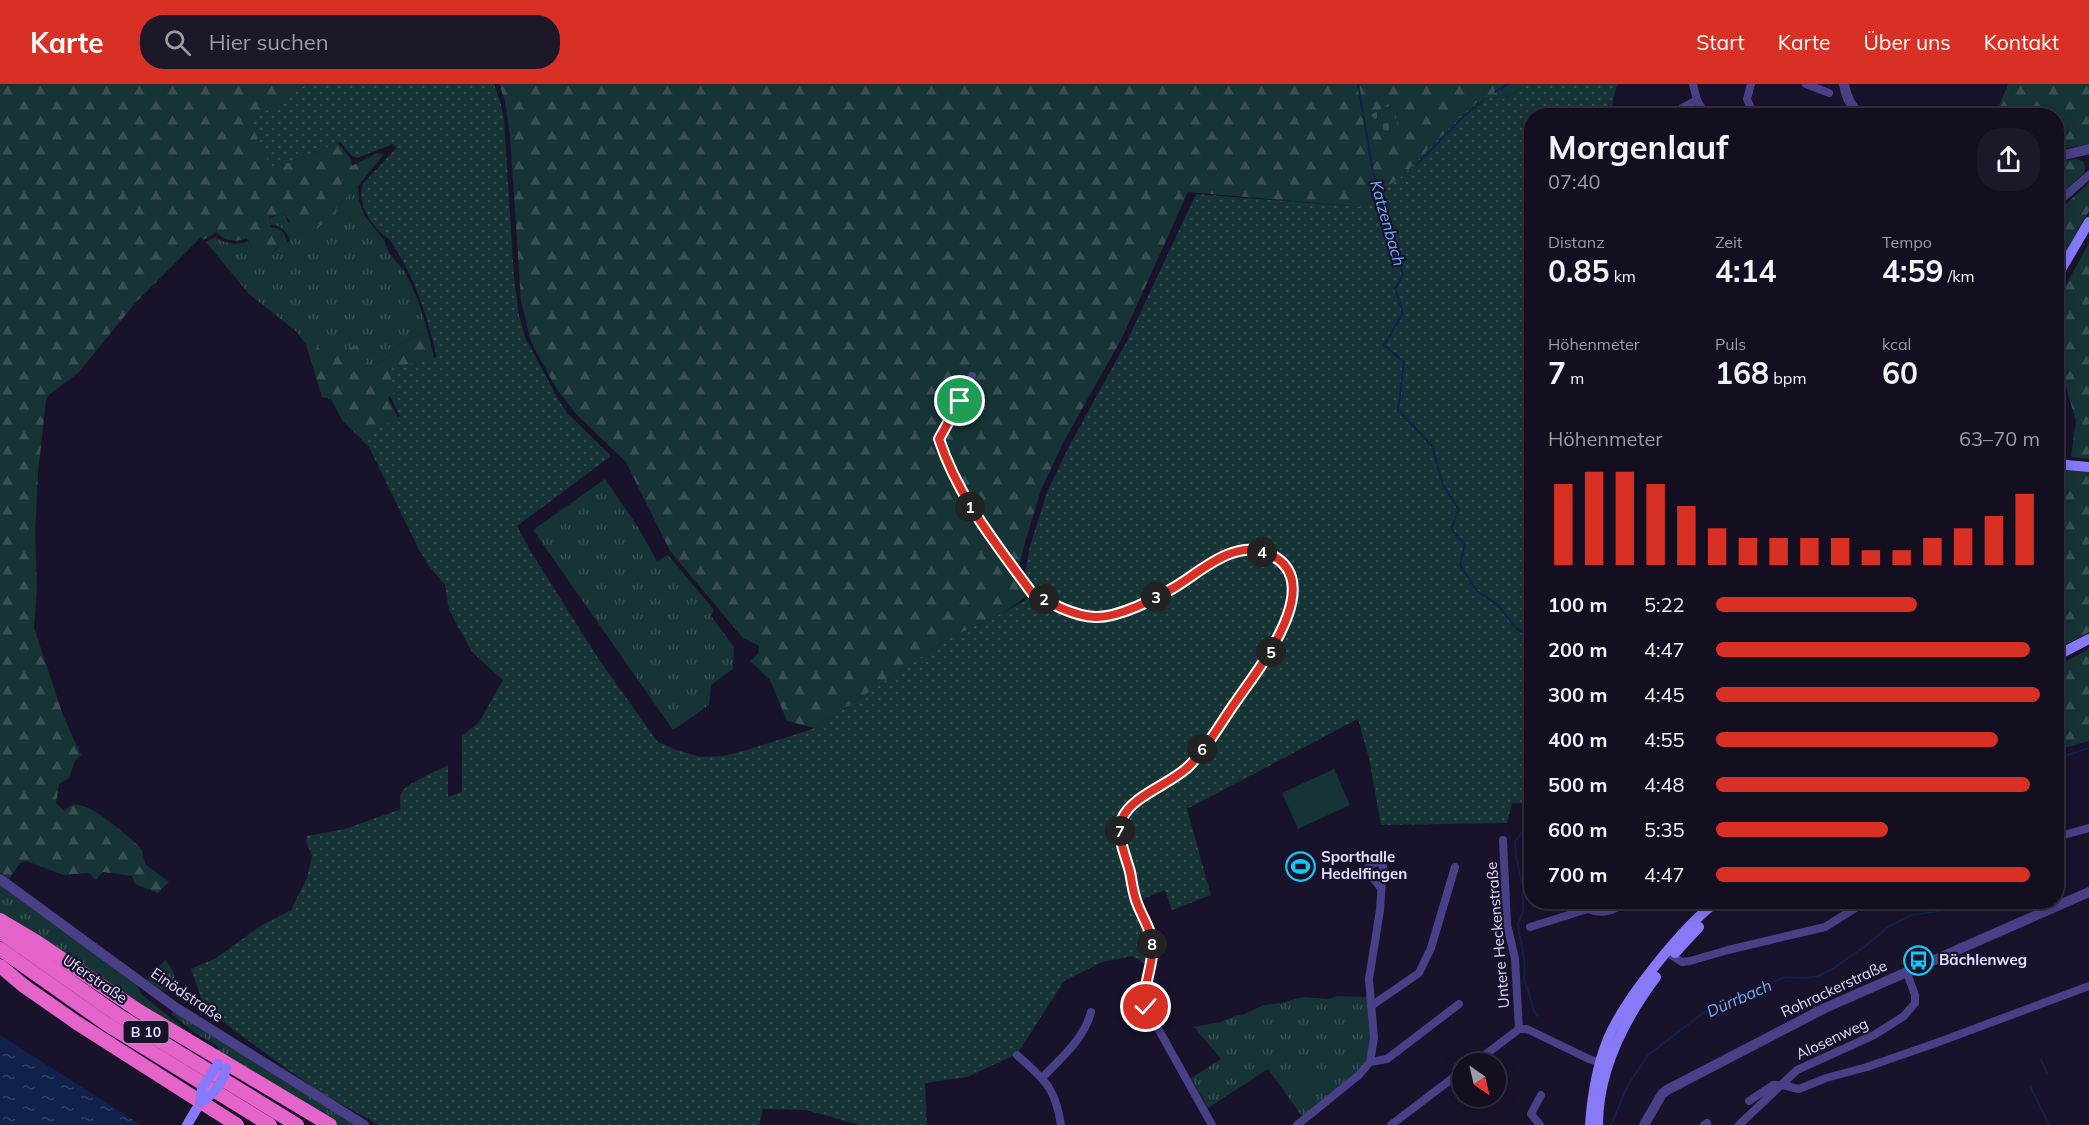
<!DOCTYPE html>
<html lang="de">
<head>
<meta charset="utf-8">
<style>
  :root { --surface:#130e20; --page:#1c1729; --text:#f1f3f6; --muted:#9d9ca5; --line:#322e3e; --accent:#d93025 }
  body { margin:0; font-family:Mulish,sans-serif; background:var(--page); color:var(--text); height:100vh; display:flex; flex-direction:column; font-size:22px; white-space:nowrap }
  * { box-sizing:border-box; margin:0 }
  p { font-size:20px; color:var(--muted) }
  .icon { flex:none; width:33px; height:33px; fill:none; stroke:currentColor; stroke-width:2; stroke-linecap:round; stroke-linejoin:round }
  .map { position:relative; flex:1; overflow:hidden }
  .side { position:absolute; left:1524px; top:24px; width:540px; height:801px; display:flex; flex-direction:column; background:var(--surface); border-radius:24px; box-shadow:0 3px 15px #0003,0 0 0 2px var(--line) }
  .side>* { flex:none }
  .needle { width:39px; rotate:146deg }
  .fabs { position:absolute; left:1452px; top:969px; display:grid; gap:12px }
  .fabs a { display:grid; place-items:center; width:54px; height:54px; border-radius:50%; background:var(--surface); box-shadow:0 3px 15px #0003,0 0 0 2px var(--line); font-size:30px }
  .pin { position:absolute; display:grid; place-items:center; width:51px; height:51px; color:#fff; margin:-26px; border:3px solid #fff; border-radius:50%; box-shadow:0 2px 6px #0007 }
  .km { position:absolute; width:30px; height:30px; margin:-15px; border-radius:50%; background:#222; color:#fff; font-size:16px; line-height:30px; text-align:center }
  .round { display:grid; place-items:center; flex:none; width:63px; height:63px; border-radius:24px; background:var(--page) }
  .headline { display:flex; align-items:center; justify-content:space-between; height:102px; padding:0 24px }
  h1 { font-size:33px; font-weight:700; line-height:45px }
  .stats { display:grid; grid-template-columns:repeat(3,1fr); gap:9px; height:102px; padding:6px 24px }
  .stats div { display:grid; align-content:center }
  .stats b { font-size:30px; font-weight:700 }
  .stats small { font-size:16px; font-weight:400 }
  .stats p { font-size:16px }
  .chart { height:168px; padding:12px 24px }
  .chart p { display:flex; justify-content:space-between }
  .chart svg { width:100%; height:108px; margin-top:6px; stroke:var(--accent); stroke-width:6 }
  ul { padding:0 24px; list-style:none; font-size:20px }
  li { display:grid; grid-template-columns:96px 72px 1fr; align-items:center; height:45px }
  li i { height:15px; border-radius:8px; background:var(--accent) }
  header { display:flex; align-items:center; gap:36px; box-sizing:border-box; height:84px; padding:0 30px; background:var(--accent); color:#fff }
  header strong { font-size:28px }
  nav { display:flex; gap:33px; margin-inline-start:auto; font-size:21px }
  .search { width:420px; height:54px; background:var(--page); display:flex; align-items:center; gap:15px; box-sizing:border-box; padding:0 21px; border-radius:24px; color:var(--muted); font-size:22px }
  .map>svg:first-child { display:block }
</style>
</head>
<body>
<header>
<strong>Karte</strong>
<div class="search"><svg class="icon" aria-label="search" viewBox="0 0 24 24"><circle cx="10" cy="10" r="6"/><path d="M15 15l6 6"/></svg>Hier suchen</div>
<nav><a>Start</a><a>Karte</a><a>Über uns</a><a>Kontakt</a></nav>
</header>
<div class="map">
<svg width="2089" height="1041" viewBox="0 0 2089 1041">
  <defs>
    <pattern id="grass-tufts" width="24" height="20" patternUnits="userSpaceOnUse" patternTransform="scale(1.5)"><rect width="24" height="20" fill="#163335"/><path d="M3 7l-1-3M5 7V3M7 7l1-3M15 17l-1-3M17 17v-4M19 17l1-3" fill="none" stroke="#385053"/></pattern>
    <pattern id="forest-firs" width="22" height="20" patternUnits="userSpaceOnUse" patternTransform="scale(1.5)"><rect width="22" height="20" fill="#163335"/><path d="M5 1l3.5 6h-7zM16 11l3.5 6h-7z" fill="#385053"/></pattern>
    <pattern id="cemetery-stones" width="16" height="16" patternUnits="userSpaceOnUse" patternTransform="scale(1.5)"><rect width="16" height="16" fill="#163335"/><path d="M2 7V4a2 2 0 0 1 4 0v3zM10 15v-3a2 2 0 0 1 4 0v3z" fill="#385053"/></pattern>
    <pattern id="garden-dots" width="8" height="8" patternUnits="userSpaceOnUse" patternTransform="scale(1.5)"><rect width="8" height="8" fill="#163335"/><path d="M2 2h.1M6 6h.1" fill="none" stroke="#385053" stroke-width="1.8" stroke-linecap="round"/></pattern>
    <pattern id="water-ripples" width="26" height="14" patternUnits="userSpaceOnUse" patternTransform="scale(1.5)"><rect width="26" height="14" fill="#10214c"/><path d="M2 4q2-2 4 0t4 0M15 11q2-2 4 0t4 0" fill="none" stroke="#334167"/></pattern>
  </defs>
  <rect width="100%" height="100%" fill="#19122b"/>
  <!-- grass -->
  <g fill="url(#grass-tufts)">
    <path d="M358,102L359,116L364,131L384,156L389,169L405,188L418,216L428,248L399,260L389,274L368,285L327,274L312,257L306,261L297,248L249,210L206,158L215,153C226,160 236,162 248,157L253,166L274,168L279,160L282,161L290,157C287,147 281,141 271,141L269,134L284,129L288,138L314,148L321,141L330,137L338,121Z"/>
    <path d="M605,395L636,440L657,477L668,471L714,526L711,532L734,563L733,585L711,601L709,621L673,646L533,446Z"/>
    <path d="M0,800L136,899L142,911L191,950L189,954L0,833Z"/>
    <path d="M165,876C172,884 177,892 174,902L167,907L160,905L147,896Z"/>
    <path d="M1337,912L1369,913L1373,939L1370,978L1304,1035L1268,985L1208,1024L1191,994L1221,975L1194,943L1221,938L1237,931H1242L1264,921L1281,919L1303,913L1329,915Z"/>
    <path d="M174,927L356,1041H337L218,969L219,965L217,962L195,949L171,930Z"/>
  </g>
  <!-- forest -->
  <g fill="url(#forest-firs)">
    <path d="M0,0H307L297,8L272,85L338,59L350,74L352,82L377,69L384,70L358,102L338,121L330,137L321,141L314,148L297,149L284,129L269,133L271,143C281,144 285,149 287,158L282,161L279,160L270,172L253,166L247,154C235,159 225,157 216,148L203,156L201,153L136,218L79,288L49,311L46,316L38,389L35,450L37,503L34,544L63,631L81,671L75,677L69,694L59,700L56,719L64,727C64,726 71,722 72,721C90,717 125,750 138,761L142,766L145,780L169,798L158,809L135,800L132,792L103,788L96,796L89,789L63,791L26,777L20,779L9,795L0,788Z"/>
    <path d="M499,0H1528L1500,17L1491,14L1481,15L1464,29L1405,89L1363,123L1188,108L1122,254L1064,357L1041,406L1024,462L1018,490L1032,509L1001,530L948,555L815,644L787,637L770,596L750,577L758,570L759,562L742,553L670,467L626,378L576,330L556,304L531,258L521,217L510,52L505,17Z"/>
    <path d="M2008,0H2089V60L2057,66L2056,32H1995Z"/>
    <path d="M2076,75L2083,77L2085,83V88L2057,114V78Z"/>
    <path d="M2089,99V127L2057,183V128Z"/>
    <path d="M2089,159V375L2071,373L2076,337L2062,290L2057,279V217Z"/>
    <path d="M428,248L434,274L389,285L395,308L388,314L398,334L361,355L342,336L331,315L322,313L306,261L311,256L328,274L358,261L368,285L389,274L399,260Z"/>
    <path d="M2072,385L2089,388V548L2057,565V386Z"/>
    <path d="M2089,565V657L2060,665L2056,661L2057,582Z"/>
  </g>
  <!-- cemetery -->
  <path fill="url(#cemetery-stones)" d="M1392,18L1399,46L1390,53L1371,31Z"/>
  <!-- garden -->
  <path fill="url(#garden-dots)" d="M307,0H494L501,20L504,36L514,193L519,231L525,253L556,311L567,329L611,372L517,442L531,468L600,577L657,657L674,665L700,673L723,672L747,666L815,644L948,555L1001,530L1038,509L1024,494L1030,462L1047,408L1069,362L1128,255L1196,110L1363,123L1405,89L1464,29L1481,15L1491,14L1500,17L1528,0H1617L1613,15L1612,31L1532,32V720L1512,719L1507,739L1381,741L1369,674L1358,635L1187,725L1211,811L1172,826L1165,806L1136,818L1151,850V883L1132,872L1102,878L1064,897L1017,970L967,993L925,999L927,1041H859L806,1026L763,1025L759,1041H379L316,1006L212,930L201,914L191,885L216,874L262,841L291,826L307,794L312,772L306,757L307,752L345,745L401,725C400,720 399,714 401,710C406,698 437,688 448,681V713L462,708V652L479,638L503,596L472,568L449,526L445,501L428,481L417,462L369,363L361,355L400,332L390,312L395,308L389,285L437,273C427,233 415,192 391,158C389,154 384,152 381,149C369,137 356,117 363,100L396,64L393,60L357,74L351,71L340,58L272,85L250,38Z"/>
  <!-- pitch -->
  <g fill="#163335">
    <path d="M1334,685L1350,721L1298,745L1282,709Z"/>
    <path d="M1312,977L1328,998L1306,1015L1290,994Z"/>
  </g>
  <!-- water -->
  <path fill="url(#water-ripples)" d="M0,951L124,1030L142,1041H0Z"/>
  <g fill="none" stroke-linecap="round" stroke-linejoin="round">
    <!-- stream -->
    <g stroke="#10214c" stroke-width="2">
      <path d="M1358,0L1373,88L1403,191L1395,205L1403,229L1384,261L1404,278L1398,326L1432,362L1443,401L1459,426L1451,445L1465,460L1460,481L1477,507L1498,521L1514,542L1530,555L1532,565"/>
      <path d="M1495,8L1508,0"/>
      <path d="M1416,81L1465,31L1483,17"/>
      <path d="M2056,679L2059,674L2089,664"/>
      <path d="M1532,742L1523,747L1515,758L1516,773L1523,802V827L1518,840L1525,880L1524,893L1534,927L1537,932"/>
      <path d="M2041,976L2047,989"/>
      <path d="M2030,1002L2049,1041"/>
      <path d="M1611,1041L1628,1001L1648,971L1711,923L1785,893L1805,894L1818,892L1831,886L1864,863L1888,843L1911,831L1952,825L1974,818"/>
    </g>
    <!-- minor -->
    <g stroke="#494087" stroke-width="8">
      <path d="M1693,0L1697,16L1706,32"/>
      <path d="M1751,0L1747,15L1754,32"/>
      <path d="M1806,0L1829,9"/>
      <path d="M1679,32L1682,24L1697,16"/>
      <path d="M2056,120L2089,91"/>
      <path d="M972,292L954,331L939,355C954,401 981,439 1009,478C1016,487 1023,501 1032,509C1042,518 1072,530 1086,532C1123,538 1172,505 1202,486C1216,477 1233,464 1251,465C1262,466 1273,471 1281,479C1289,488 1294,498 1293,510C1289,551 1259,584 1236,617C1222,638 1208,660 1190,680C1173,700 1132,710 1123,735C1116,752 1125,770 1129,787C1132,798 1133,810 1137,820C1141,831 1148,841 1151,851C1158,877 1141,899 1146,923L1212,1041"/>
      <path d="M2056,753L2089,744"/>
      <path d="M1503,756L1507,840L1515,875L1519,945"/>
      <path d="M1584,818L1588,825C1605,832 1613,825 1629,818"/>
      <path d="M1530,843L1588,825"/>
      <path d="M1668,869L1682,878L1690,877L1728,866L1825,843L1865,818"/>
      <path d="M1371,922L1419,889L1431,864L1455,783"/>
      <path d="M1017,971C1045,997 1055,1002 1061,1041"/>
      <path d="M1370,978L1387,975L1459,920"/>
      <path d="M1473,980L1519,945H1527L1589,975L1604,980"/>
      <path d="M1042,994C1061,974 1084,955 1091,928"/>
      <path d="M1749,1017L1773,1001H1782L1799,1005L1826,994L1867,983L1936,959L2089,902"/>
      <path d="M1297,1041L1359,991L1370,978L1374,954L1369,895L1380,826L1383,782L1379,778C1373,779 1370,780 1367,785L1370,791L1381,804"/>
      <path d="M1391,1041L1462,987"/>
      <path d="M1540,1041L1531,1030L1541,1011"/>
      <path d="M1704,1041L1707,1039"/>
      <path d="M1739,1041L1797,986L1874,951L1904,932L1915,919V911L1907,889"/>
    </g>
    <!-- tertiary -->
    <g stroke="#494087" stroke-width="10">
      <path d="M1844,0C1846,13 1851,23 1861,32"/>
      <path d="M2056,73L2089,65"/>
      <path d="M0,795L175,923L364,1041"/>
      <path d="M1644,1041L1662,1010L1667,1006L1825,924L2089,808"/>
    </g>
    <!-- secondary -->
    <g stroke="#8879f9" stroke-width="10">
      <path d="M2056,194L2089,138"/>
      <path d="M2056,380L2089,383"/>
      <path d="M2056,572L2089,555"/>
      <path d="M1675,869L1699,843"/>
      <path d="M187,1041L200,1019"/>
      <path d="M1590,1041C1592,1012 1597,982 1608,955C1624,916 1682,844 1716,818"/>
      <path d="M1598,1041C1598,986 1624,936 1656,893"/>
    </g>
    <!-- trunk -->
    <g stroke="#e464c9" stroke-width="14">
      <path d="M0,836L37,858L139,927L330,1041"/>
      <path d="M0,848L118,931L297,1041"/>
      <path d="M0,865L108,941L270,1041"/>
      <path d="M0,882L24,902L77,939L237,1041"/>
    </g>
    <!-- secondary-bridge -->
    <g stroke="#8879f9" stroke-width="10">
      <path d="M200,1019C212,1011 223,999 226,984"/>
      <path d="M200,1019L202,1004L218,980"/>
    </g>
  </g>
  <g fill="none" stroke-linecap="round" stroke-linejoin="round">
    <defs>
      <path id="route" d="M960,317L939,355C958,413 996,460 1032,509C1050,519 1073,532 1095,533C1118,534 1155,515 1175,503C1200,488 1232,457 1264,468C1333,492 1259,584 1237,616C1221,638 1208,663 1189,682C1171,700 1131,712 1122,735C1116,753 1126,772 1130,788C1132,798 1133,809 1137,819C1141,830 1148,841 1151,852C1157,878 1141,899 1146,923"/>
    </defs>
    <!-- route casing -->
    <use href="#route" stroke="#fff" stroke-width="12"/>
    <!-- route -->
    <use href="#route" stroke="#d93025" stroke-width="8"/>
  </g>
  <!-- icons -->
  <defs>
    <symbol id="stadium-ring" viewBox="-11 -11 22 22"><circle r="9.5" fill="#19122b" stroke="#12c9f5" stroke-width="1.5"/><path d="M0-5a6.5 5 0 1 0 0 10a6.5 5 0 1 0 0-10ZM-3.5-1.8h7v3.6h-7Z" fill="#12c9f5"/></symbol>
    <symbol id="bus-ring" viewBox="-11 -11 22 22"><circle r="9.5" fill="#19122b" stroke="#12c9f5" stroke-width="1.5"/><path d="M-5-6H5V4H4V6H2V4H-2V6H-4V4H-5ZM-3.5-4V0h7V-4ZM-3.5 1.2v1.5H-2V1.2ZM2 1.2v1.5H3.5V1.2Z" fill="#12c9f5"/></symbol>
  </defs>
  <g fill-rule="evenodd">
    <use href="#stadium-ring" x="1284" y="766" width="33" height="33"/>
    <use href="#bus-ring" x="1902" y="860" width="33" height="33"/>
  </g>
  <g text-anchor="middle" stroke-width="4.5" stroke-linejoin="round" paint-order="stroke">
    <!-- shield labels -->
    <rect fill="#19122b" stroke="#a7a1bf" stroke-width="1.5" x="123.5" y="937" width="45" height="22" rx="4.5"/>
    <g font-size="14" font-weight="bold" fill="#e4defe">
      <text x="146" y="953">B 10</text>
    </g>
    <!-- poi labels -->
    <g font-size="15" font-weight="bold" fill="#e4defe" stroke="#19122b" text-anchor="start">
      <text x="1321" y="778">Sporthalle<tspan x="1321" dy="17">Hedelfingen</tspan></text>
      <text x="1939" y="881">Bächlenweg</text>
    </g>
    <!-- street labels -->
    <g font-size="15" fill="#e4defe" stroke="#19122b">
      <text transform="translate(1498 851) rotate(-95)" y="5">Untere Heckenstraße</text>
      <text transform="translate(95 895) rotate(34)" y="5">Uferstraße</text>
      <text transform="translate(1834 905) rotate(-25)" y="5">Rohrackerstraße</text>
      <text transform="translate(187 911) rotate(34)" y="5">Einödstraße</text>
      <text transform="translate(1832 955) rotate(-25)" y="5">Alosenweg</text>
    </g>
    <!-- water labels -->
    <g font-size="16" font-style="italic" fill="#70adf9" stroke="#19122b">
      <text transform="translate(1388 139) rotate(74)" y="6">Katzenbach</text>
      <text transform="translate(1739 914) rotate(-24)" y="6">Dürrbach</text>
    </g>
  </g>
</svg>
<div class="fabs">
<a><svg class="needle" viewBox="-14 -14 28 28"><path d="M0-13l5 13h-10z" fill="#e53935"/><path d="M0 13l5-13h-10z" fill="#9d9ca5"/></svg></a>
</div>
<div class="pin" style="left:960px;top:317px;background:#1e9e55"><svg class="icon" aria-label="arrive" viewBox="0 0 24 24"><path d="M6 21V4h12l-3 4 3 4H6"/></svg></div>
<div class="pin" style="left:1146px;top:923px;background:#d93025"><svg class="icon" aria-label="check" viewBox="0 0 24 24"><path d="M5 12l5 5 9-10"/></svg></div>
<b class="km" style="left:970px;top:423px">1</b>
<b class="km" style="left:1044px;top:515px">2</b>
<b class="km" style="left:1156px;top:513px">3</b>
<b class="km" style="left:1262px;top:468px">4</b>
<b class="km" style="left:1271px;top:568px">5</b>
<b class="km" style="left:1202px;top:665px">6</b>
<b class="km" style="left:1120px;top:747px">7</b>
<b class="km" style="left:1152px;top:860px">8</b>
<section class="side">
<div class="headline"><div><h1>Morgenlauf</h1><p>07:40</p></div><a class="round"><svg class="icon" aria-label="share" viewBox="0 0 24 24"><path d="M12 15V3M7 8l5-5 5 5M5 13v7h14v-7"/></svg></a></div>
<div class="stats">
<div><p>Distanz</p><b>0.85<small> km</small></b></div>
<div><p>Zeit</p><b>4:14</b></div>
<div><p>Tempo</p><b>4:59<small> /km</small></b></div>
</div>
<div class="stats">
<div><p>Höhenmeter</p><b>7<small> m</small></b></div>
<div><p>Puls</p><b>168<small> bpm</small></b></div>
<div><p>kcal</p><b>60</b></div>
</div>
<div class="chart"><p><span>Höhenmeter</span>63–70 m</p>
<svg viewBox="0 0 160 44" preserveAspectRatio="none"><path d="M5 44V11M15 44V6M25 44V6M35 44V11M45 44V20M55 44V29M65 44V33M75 44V33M85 44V33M95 44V33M105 44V38M115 44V38M125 44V33M135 44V29M145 44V24M155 44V15"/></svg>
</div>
<ul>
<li><b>100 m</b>5:22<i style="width:62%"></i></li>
<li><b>200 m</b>4:47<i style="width:97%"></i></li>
<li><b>300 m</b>4:45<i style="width:100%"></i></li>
<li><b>400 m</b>4:55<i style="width:87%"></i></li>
<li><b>500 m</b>4:48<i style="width:97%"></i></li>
<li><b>600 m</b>5:35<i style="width:53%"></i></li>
<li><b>700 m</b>4:47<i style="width:97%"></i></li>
</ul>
</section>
</div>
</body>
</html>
